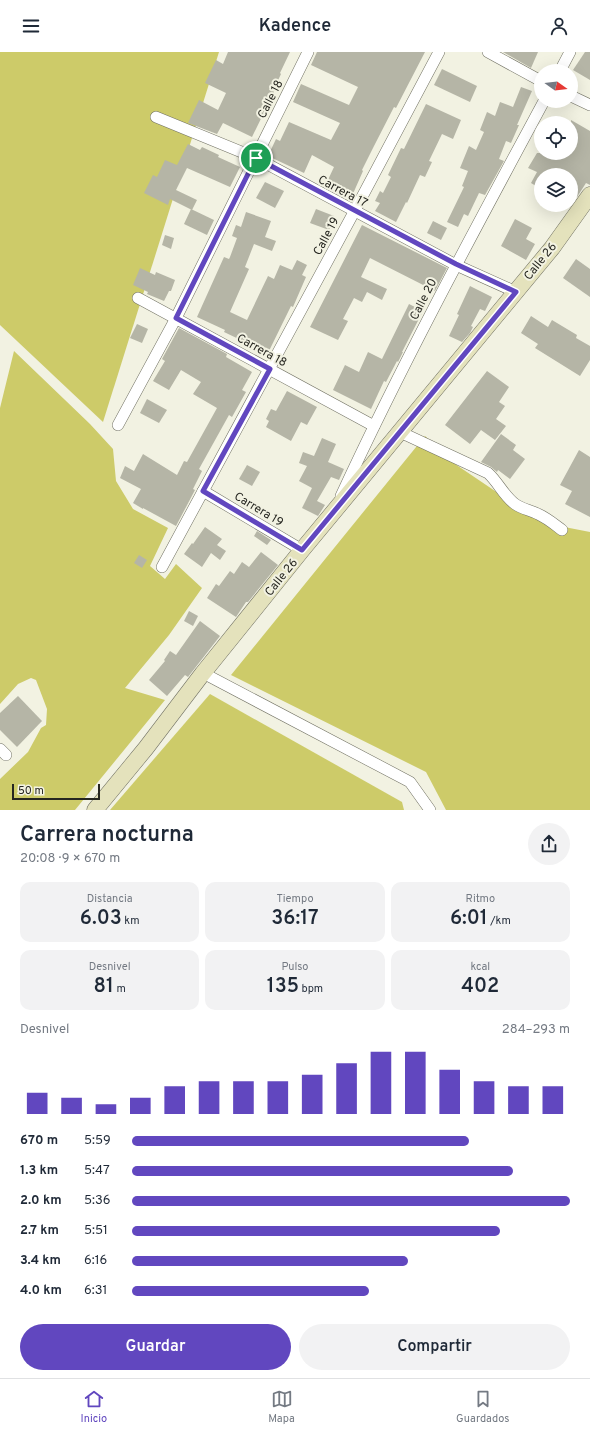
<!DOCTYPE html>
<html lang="es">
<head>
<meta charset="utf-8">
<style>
  :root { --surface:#fff; --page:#f2f2f3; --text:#1f2937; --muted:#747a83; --line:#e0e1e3; --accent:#6147bf }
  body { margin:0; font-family:Overpass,sans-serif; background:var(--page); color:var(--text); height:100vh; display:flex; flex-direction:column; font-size:15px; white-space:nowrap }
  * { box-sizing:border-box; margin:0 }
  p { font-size:13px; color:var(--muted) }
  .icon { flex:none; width:22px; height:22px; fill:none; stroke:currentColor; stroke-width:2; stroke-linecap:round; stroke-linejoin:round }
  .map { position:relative; height:758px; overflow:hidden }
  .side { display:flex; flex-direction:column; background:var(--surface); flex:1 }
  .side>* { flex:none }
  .needle { width:26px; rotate:104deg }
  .tools { position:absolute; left:534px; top:12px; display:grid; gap:8px }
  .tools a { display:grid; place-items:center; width:44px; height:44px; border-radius:50%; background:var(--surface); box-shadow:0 4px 16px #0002; font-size:20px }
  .scale { position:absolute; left:12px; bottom:10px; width:88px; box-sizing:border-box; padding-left:4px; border:2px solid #262620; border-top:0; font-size:11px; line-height:14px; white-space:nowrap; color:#262620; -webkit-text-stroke:3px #f2f2e2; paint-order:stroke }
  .pin { position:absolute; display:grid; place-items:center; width:34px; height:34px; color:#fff; margin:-17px; border:2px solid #fff; border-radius:50%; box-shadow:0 1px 4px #0007 }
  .round { display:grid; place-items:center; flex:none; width:42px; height:42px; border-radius:21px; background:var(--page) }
  .head { display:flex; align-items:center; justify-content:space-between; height:68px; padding:0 20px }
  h1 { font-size:22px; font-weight:600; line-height:30px }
  .stats { display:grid; grid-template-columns:repeat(3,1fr); gap:6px; height:68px; padding:4px 20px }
  .stats div { display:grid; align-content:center; border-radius:10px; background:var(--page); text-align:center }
  .stats b { font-size:20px; font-weight:600 }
  .stats small { font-size:11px; font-weight:400 }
  .stats p { font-size:11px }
  .chart { height:112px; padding:8px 20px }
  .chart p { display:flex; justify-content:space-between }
  .chart svg { width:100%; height:72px; margin-top:4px; stroke:var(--accent); stroke-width:6 }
  .cta { display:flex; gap:8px; margin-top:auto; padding:8px 20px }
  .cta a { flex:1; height:46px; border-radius:24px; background:var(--accent); color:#fff; font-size:16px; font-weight:600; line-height:46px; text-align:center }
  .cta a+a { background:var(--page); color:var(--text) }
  ul { padding:0 20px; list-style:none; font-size:13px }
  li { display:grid; grid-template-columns:64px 48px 1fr; align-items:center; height:30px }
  li i { height:10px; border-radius:5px; background:var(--accent) }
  header { display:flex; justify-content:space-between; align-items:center; height:52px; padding:0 20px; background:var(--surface); font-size:18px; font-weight:600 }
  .dock { display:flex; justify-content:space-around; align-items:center; height:56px; border-top:1px solid var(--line); background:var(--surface); font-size:11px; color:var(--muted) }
  .dock a { display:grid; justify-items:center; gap:2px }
  .dock .selected { color:var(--accent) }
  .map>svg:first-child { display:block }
</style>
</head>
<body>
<header><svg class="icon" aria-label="menu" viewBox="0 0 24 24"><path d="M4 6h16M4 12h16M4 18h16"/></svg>Kadence<svg class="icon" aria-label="person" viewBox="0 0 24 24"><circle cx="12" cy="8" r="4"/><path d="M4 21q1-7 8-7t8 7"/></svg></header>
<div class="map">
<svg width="590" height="758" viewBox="0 0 590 758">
  <rect width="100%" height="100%" fill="#f2f2e2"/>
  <!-- green -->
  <g fill="#cdcb69">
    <path d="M0,0H219L103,370L0,273Z"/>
    <path d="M14,299L90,372L113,397L116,429L133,457L168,476L150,514L165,527L176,512L202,536L169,583L125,636L165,648L75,758H0V727L28,700L41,676L46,673L47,657L36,628L31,626L18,632L0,652V356Z"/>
    <path d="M425,384L455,412L498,441L549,472L590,480V758H446L426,720L231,623Z"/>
    <path d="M210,642L402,750L404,758H110Z"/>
  </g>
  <!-- building -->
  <g fill="#b5b5a6">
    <path d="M228,0H290L280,21L281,22L273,39L274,40L252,85L223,71L217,82L188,71L199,48L218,58L226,41L205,31L216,8L223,12Z"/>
    <path d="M317,0H425L396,56L394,55L374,94L362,118L363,119L352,144L326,132L334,115L312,103L304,121L268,104L276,87L280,89L289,70L331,88L340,71L293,50L301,32L349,53L358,35L311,13Z"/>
    <path d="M503,0H538L531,16Z"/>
    <path d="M585,0H590V28L573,18Z"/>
    <path d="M442,17L477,34L470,50L434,33Z"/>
    <path d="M521,35L532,39L517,73H519L511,91L506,89L499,107L504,109L485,143L479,141L468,164L464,162L458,175L447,170L464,135L462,134L468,119L460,116L469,94L476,98L484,80L480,78L487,60L495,64L500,50L513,55Z"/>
    <path d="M426,52L461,68L453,87L442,82L429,109L432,110L425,125L420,123L407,151L406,150L396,170L375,159L380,151L375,149L380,139L383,141L391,125L388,123L401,96L404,97Z"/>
    <path d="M571,68L590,79V133L586,131L577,145L571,142V123H541V137L531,131L537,120L528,116L537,101H571Z"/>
    <path d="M188,92L200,98L202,95L219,103L218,105L240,115L230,135L187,116L176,138L197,148L192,158L170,147L168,153L144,141L153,123L157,125L165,108L177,113Z"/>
    <path d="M265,130L284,139L275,156L256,146Z"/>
    <path d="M191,157L214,168L207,183L184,172Z"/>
    <path d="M316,157L334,164L329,178L310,171Z"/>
    <path d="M246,160L271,169L265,185L276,189L272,199L254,192L245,215L249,217L230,260L247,268L268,224L274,227L280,213L292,218L297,208L307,213L302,223L306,225L293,255L291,254L268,301L224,280L225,278L197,265L224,205L229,207L230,205L237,186L232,184L236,173L241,175Z"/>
    <path d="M515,167L532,176L526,187L535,192L526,208L501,194Z"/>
    <path d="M433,169L447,176L441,188L427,181Z"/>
    <path d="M362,173L447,216L435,239L370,206L361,225L387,237L382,248L367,240L362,250L354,246L343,267L348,269L338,288L310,275Z"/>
    <path d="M165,183L174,186L171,197L162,193Z"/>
    <path d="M576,207L590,217V245L563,226Z"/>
    <path d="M140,216L155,223L156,220L175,228L171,239H169L164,249L147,242L148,240L133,233Z"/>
    <path d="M470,234L492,245L485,259L480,257L471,274L473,275L470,281L462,290L449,284L459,263L457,262Z"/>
    <path d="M409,252L423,259L402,300H403L398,310L397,309L386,330L384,329L371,357L333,338L345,313L359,320L368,300L382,307Z"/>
    <path d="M531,264L548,275L552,268L577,283L576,286L590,294V308L580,324L535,296L538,292L521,281Z"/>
    <path d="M137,272L148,277L142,291L130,286Z"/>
    <path d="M179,276L227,302L226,305L252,320L242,338L246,340L232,365L229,363L199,417L202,419L193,437L195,438L176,474L143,456V457L133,451L141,437L120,426L125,414L134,419L143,402L177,423L184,409L187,410L217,356L193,342L201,330L181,318L169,338L153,329L165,309L162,307Z"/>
    <path d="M487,319L509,335L499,350L505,354L496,367L506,374L495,388L481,378L470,392L445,373Z"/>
    <path d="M287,339L317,355L307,373L301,370L291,389L266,375L269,369L266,367L271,357L276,359Z"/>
    <path d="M147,347L167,358L159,371L140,361Z"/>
    <path d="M501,382L516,393L513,398L525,407L510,427L498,418L497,420L491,415L481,410Z"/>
    <path d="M322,386L336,392L328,410L344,417L339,428L331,425L317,449L325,453L318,464L302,456L312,436L299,429L307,414L299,411L303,400L314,404Z"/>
    <path d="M579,398L590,405V465L565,452L572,439L560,433Z"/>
    <path d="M247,413L260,420L252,434L239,427Z"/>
    <path d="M205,475L222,487L217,493L226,499L220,508L211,501L202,515L184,502L192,491L193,492Z"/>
    <path d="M257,479L271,488L267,493L254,484Z"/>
    <path d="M261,500L278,513L248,550H246L236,565L207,546L216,532L219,534L230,519L234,522L242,510L249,515Z"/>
    <path d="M139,503L147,508L142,516L134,511Z"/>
    <path d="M189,559L198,564L193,574L184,569Z"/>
    <path d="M200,569L220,584L188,625L185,623L167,644L149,628L165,609L164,608L170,599L176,603Z"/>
    <path d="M18,644L42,669L17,695L0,678V661Z"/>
  </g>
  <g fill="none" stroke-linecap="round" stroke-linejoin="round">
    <defs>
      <g id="street">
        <path d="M488,0L541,29"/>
        <path d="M560,19L570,0"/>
        <path d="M571,44L590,53"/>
        <path d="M156,65L256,106L456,213L516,240"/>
        <path d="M138,246L374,374"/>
        <path d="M118,373L176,266L308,0"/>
        <path d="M400,380L488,421C498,430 504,444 515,452C522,457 530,458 538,462C547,466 554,472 562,478"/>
        <path d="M203,439L302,498"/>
        <path d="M341,444C403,310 474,179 544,49"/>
        <path d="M162,515L354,160L439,0"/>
        <path d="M203,621L410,730L430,758"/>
        <path d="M0,697L6,703"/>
      </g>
      <path id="secondary" d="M95,758L146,696L203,621L302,498L552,196L590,143"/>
    </defs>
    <!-- street casing -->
    <use href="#street" stroke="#717163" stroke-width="12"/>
    <!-- secondary casing -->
    <use href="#secondary" stroke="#717163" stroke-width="17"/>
    <!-- street -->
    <use href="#street" stroke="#fff" stroke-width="11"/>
    <!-- secondary -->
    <use href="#secondary" stroke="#e4e2bc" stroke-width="16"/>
  </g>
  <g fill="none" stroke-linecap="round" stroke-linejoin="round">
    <defs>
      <path id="route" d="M256,106L456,212L516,240L302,498L203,439L270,317L176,266Z"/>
    </defs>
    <!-- route casing -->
    <use href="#route" stroke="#fff" stroke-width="8"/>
    <!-- route -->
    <use href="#route" stroke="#6147bf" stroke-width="5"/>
  </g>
  <g text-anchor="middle" stroke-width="4" stroke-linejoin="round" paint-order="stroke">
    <!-- street labels -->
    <g font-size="12" fill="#262620" stroke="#f2f2e2">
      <text transform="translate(270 47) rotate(-63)" y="4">Calle 18</text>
      <text transform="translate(343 139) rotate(28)" y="4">Carrera 17</text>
      <text transform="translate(326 184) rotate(-62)" y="4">Calle 19</text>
      <text transform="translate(540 209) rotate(-51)" y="4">Calle 26</text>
      <text transform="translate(423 247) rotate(-63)" y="4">Calle 20</text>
      <text transform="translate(262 298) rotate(29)" y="4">Carrera 18</text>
      <text transform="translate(259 457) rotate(31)" y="4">Carrera 19</text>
      <text transform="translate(281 525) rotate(-51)" y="4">Calle 26</text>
    </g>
  </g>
</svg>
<div class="tools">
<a><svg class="needle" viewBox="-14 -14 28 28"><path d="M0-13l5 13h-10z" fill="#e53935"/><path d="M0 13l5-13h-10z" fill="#747a83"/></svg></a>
<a><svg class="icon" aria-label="locate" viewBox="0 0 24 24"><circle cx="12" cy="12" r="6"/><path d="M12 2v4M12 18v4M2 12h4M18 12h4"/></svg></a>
<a><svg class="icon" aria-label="layers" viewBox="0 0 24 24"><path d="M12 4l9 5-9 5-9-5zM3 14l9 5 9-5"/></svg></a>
</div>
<div class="scale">50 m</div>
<div class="pin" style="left:256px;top:106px;background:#1e9e55"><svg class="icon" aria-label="arrive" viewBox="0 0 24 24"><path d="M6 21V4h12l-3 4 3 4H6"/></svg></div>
</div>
<section class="side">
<div class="head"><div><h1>Carrera nocturna</h1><p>20:08 · 9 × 670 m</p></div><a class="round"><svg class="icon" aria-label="share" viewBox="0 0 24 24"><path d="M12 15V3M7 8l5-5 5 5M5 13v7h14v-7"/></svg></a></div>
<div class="stats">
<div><p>Distancia</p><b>6.03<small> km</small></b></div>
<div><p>Tiempo</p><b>36:17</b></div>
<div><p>Ritmo</p><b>6:01<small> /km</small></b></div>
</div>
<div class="stats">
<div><p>Desnivel</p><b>81<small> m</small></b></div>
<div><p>Pulso</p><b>135<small> bpm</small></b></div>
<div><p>kcal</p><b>402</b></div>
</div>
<div class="chart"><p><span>Desnivel</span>284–293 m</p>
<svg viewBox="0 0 160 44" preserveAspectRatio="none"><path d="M5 44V31M15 44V34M25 44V38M35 44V34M45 44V27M55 44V24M65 44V24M75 44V24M85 44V20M95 44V13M105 44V6M115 44V6M125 44V17M135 44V24M145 44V27M155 44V27"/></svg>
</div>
<ul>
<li><b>670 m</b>5:59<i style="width:77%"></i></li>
<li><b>1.3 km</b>5:47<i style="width:87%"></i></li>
<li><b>2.0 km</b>5:36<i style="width:100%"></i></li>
<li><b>2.7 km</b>5:51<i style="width:84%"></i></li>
<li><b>3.4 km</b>6:16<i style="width:63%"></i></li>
<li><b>4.0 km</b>6:31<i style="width:54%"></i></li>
</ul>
<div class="cta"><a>Guardar</a><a>Compartir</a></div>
</section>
<nav class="dock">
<a class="selected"><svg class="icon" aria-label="home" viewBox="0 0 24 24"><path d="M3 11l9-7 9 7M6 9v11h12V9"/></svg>Inicio</a>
<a><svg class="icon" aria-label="map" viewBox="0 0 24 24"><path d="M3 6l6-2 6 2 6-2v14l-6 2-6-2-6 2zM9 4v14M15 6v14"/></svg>Mapa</a>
<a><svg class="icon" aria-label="saved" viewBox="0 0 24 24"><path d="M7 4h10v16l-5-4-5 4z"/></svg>Guardados</a>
</nav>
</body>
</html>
